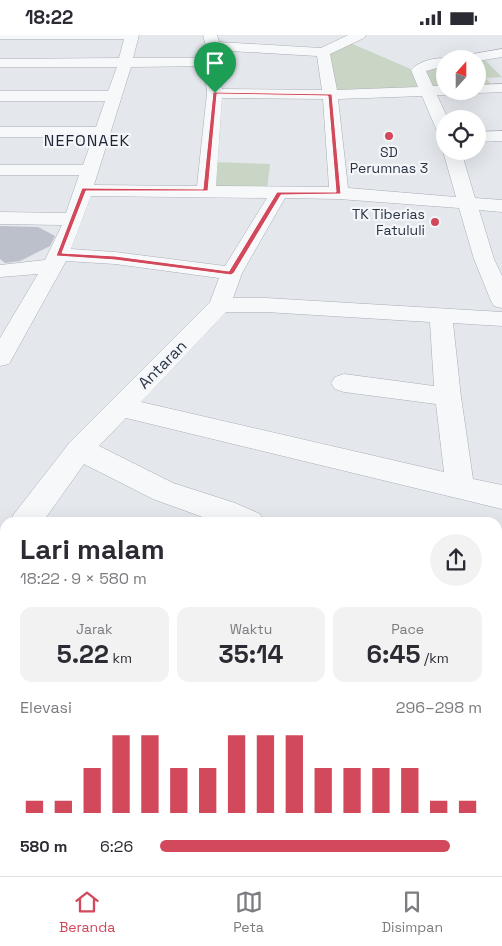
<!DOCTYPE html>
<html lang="id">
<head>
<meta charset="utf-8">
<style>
  :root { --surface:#fff; --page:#f2f2f3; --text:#2b2b33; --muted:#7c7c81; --line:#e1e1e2; --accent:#d1495b }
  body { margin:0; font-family:"Space Grotesk",sans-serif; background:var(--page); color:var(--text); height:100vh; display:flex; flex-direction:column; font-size:19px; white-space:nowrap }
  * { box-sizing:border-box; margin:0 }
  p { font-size:16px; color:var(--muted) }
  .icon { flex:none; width:28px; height:28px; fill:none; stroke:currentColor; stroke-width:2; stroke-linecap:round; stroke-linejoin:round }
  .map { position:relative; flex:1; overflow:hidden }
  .details { position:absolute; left:0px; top:482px; width:502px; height:359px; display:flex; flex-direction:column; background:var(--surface); border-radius:15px 15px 0 0; box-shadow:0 5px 20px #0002 }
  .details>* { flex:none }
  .needle { width:32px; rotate:21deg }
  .fabs { position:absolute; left:436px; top:15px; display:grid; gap:10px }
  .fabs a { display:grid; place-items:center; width:50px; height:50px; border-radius:50%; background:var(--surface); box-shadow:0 5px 20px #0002; font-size:25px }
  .pin { position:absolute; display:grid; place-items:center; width:42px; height:42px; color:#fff; margin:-51px -21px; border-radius:50% 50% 50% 0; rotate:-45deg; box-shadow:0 0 5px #0007 }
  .pin .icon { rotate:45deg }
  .round { display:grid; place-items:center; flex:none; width:52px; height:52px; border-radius:26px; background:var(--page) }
  .headline { display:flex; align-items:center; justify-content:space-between; height:85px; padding:0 20px }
  h1 { font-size:28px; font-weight:700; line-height:38px }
  .stats { display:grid; grid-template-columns:repeat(3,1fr); gap:8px; height:85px; padding:5px 20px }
  .stats div { display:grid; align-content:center; border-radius:12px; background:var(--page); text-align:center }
  .stats b { font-size:25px; font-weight:700 }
  .stats small { font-size:14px; font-weight:400 }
  .stats p { font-size:14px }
  .chart { height:140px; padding:10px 20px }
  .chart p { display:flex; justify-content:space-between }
  .chart svg { width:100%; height:90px; margin-top:5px; stroke:var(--accent); stroke-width:6 }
  ul { padding:0 20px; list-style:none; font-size:16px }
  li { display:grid; grid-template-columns:80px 60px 1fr; align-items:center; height:38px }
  li i { height:12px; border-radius:6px; background:var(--accent) }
  .status { display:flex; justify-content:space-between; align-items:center; height:35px; padding:0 25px; background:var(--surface); direction:ltr }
  .status svg { height:14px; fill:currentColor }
  .dock { display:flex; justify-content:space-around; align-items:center; height:70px; border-top:1px solid var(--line); background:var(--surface); font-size:14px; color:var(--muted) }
  .dock a { display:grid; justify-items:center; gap:2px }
  .dock .current { color:var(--accent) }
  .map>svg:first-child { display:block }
</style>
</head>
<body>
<div class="status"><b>18:22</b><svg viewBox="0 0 49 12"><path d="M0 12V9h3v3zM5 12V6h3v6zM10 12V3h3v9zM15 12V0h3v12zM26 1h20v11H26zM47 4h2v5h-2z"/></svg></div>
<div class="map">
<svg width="502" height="841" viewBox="0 0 502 841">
  <rect width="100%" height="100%" fill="#e4e7ec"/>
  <!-- green -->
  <g fill="#c9d6c5">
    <path d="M348,7L413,35L420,53L336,57L330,18Z"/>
    <path d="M484,24L502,42L486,43L492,51H478V25Z"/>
    <path d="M445,30V53H432L425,36L429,33Z"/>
    <path d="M213,127L270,129L267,154L209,153Z"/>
  </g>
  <!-- building -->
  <path fill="#bbc0ca" d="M0,191L38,192L55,201L50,211L20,226L5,228L0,224Z"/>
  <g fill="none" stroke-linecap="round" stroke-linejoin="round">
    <defs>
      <g id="minor">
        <path d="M0,0H139L133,23H211L218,27L211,31L131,32L94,150L197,151L207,58L205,40L207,37H217L222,54L322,55L317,21L213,15L206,11L203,0H217L219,7L321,13L348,0H366L364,3L330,19L337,55L418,52L411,35C418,26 438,21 449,24H445V31L426,36L433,51L445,50V56H452L445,60H437L448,84H445V101L439,99L437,96L422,61L338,64L348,153L456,162L443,116L445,114V116H461L475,163L502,165V177L479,175L494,224L502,241V273L494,271L491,266L474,224L459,173L339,164L285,163L242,238L233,263H266L502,277V291L453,288L461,362L473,444L502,450V474L126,383L99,411L173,448L235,468L260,479L264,488H219L153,464L84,429L42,488H10L14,479L70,407L210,267L219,243L115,229L66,226L9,329L0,331V303L38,239L0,242V230L45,225L62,190L0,189V177L66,178L79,140H0V130H83L93,102H0V92H96L105,66H0V56H108L117,32H0V24L119,23L124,4H0ZM222,63L323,64L329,152L216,151ZM91,161L267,163L225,231L115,217L71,214ZM226,277H266L430,287L434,351L344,339L335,342L331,348L335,354L344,357L436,369L444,437L141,367Z"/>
        <path d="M502,14V22L478,26V24H460L467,20Z"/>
        <path d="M502,49V57L478,58L472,56H478V50Z"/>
        <path d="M502,96V106L478,107V97Z"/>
        <path d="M5,501V533L0,534V503Z"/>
        <path d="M0,554L5,556V587L0,585Z"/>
        <path d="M498,568L502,569V599L498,598Z"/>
        <path d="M498,795L502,796V838L497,836Z"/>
      </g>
    </defs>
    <!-- minor casing -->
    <use href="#minor" stroke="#a9aeb7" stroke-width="1"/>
    <!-- minor -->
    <use href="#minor" fill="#f7f8fa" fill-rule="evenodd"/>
  </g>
  <!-- route -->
  <path fill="#d1495b" stroke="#fff" fill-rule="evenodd" d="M213,57L332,59L341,159L281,160L234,238L231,240L115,225L56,221L82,153L203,154ZM217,59L328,61L336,157H277L229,236L115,221L62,218L86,156H208Z"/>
  <!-- markers -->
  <g fill="#d1495b" stroke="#f4f6f9" stroke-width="2">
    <circle cx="389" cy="101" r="5"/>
    <circle cx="435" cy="187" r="5"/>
  </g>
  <g text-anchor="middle" stroke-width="4.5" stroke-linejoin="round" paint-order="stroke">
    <!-- far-poi labels -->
    <g font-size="14" fill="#2b3445" stroke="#f4f6f9">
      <text x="389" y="122">SD<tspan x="389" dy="16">Perumnas 3</tspan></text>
      <text x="425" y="184" text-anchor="end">TK Tiberias<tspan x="425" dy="16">Fatululi</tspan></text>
    </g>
    <!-- far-quarter labels -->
    <g font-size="16" letter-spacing="1" fill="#1d2536" stroke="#f4f6f9">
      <text x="87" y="111">NEFONAEK</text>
    </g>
    <!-- street labels -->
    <g font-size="16" fill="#2b3445" stroke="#f4f6f9">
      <text transform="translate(162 329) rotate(-45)" y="6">Antaran</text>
    </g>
  </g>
</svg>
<div class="fabs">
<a><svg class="needle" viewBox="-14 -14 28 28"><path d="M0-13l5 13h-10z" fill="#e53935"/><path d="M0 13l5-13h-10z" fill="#7c7c81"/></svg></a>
<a><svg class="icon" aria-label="locate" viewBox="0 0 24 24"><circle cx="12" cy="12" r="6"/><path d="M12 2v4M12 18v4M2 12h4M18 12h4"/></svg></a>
</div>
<div class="pin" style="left:215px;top:58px;background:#1e9e55"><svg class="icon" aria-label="arrive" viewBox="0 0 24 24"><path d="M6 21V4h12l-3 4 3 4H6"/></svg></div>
<section class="details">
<div class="headline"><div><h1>Lari malam</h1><p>18:22 · 9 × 580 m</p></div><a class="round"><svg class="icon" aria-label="share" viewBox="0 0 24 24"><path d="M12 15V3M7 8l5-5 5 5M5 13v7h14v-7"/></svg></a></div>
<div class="stats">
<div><p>Jarak</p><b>5.22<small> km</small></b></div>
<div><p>Waktu</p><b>35:14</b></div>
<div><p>Pace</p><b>6:45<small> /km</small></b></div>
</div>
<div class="chart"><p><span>Elevasi</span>296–298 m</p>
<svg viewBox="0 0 160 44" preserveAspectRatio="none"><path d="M5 44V38M15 44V38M25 44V22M35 44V6M45 44V6M55 44V22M65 44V22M75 44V6M85 44V6M95 44V6M105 44V22M115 44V22M125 44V22M135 44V22M145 44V38M155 44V38"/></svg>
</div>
<ul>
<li><b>580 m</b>6:26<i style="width:90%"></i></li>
</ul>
</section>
</div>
<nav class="dock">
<a class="current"><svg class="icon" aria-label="home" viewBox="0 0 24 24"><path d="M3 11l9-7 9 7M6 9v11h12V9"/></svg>Beranda</a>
<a><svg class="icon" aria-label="map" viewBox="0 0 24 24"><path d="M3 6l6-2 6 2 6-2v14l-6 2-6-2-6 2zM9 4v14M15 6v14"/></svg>Peta</a>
<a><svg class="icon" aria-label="saved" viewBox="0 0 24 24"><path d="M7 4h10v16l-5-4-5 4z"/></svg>Disimpan</a>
</nav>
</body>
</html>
